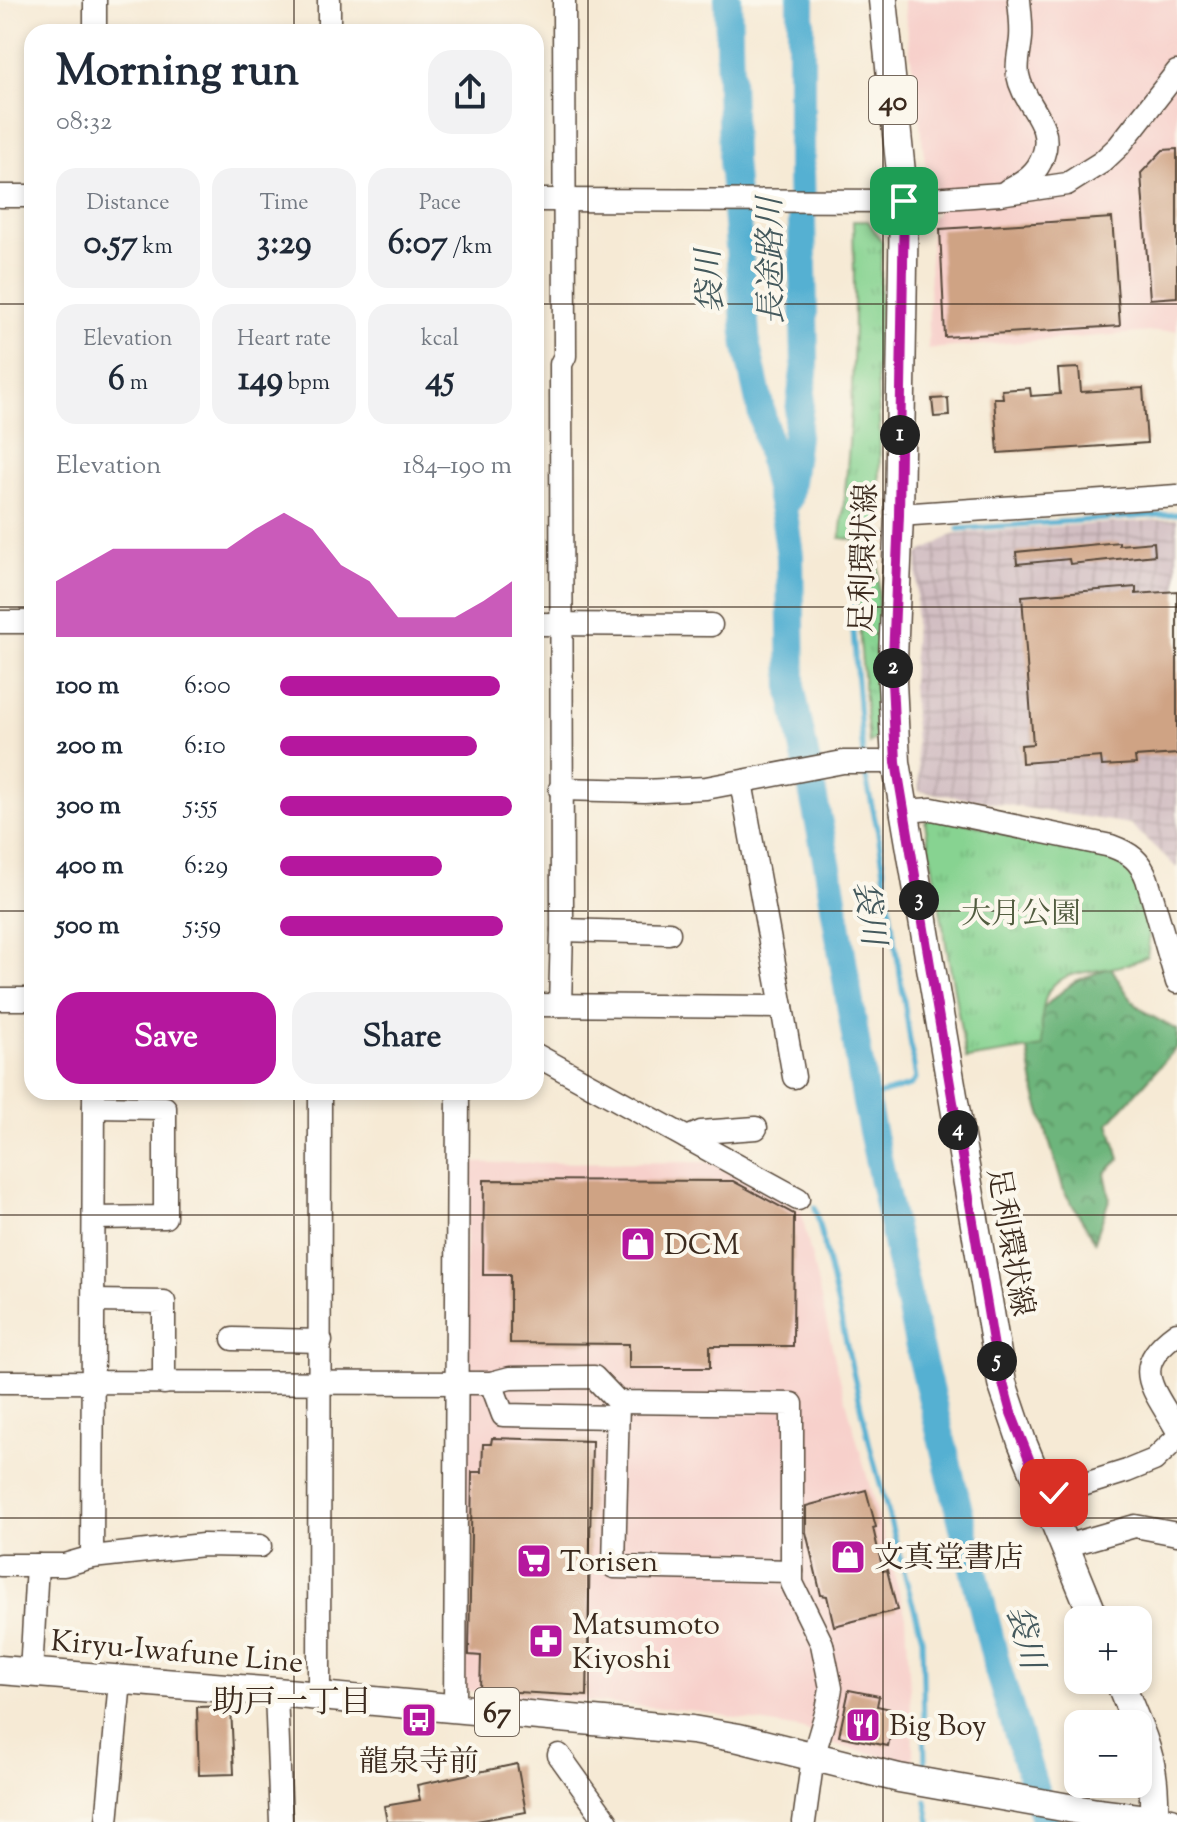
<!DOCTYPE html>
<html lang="en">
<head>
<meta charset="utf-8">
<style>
  :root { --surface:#fff; --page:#f2f2f3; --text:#1f2937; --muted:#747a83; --accent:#b5179e }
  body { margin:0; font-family:"Sorts Mill Goudy","Noto Serif JP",serif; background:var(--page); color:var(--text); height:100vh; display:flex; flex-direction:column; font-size:30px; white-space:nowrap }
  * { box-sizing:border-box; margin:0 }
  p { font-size:26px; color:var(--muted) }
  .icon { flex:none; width:44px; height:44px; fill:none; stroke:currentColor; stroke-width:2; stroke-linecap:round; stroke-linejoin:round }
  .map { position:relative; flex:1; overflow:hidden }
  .side { position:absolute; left:24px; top:24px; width:520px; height:1076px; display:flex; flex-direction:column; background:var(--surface); border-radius:24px; box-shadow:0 4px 12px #0003 }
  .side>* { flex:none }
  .controls { position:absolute; left:1064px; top:1606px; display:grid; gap:16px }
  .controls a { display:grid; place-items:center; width:88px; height:88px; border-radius:16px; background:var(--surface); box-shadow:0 4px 12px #0003; font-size:40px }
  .pin { position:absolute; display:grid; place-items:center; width:68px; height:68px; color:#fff; margin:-34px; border-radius:16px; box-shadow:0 4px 12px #0006 }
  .km { position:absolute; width:40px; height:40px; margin:-20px; border-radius:50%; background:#222; color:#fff; font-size:22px; line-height:40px; text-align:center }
  .round { display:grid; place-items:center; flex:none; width:84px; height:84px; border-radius:24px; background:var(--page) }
  .summary { display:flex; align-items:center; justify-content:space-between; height:136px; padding:0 32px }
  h1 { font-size:44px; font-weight:700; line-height:60px }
  .metrics { display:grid; grid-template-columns:repeat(3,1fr); gap:12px; height:136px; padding:8px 32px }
  .metrics div { display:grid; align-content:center; border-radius:20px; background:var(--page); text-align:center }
  .metrics b { font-size:34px; font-weight:700 }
  .metrics small { font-size:22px; font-weight:400 }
  .metrics p { font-size:22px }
  .chart { height:224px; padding:16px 32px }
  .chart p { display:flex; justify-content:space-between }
  .chart svg { width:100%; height:144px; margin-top:8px; fill:var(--accent); opacity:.7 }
  .action { display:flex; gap:16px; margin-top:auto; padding:16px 32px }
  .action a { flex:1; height:92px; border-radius:24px; background:var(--accent); color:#fff; font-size:32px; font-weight:700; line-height:92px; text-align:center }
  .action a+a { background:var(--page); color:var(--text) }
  ul { padding:0 32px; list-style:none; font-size:26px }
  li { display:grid; grid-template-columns:128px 96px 1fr; align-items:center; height:60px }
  li i { height:20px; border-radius:10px; background:var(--accent) }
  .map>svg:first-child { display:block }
</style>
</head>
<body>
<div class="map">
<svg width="1177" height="1822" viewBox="0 0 1177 1822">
  <defs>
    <pattern id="industrial-grid" width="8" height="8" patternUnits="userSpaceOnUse" patternTransform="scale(2)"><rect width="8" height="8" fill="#d2bec2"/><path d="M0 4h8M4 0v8" fill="none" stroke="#b5a3a6"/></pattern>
    <pattern id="forest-crowns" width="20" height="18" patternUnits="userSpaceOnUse" patternTransform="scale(2)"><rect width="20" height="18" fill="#6db57b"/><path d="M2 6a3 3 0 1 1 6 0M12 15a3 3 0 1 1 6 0" fill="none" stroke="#5b9364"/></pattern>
    <pattern id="park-tufts" width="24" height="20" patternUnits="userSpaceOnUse" patternTransform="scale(2)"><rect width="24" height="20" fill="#87d391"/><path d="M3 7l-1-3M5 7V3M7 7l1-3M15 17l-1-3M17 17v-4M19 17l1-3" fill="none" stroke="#75b57d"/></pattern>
  </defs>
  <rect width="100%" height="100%" fill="#fbf7ec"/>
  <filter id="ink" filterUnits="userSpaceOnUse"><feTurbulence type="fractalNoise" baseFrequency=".0125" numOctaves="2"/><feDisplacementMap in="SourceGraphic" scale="16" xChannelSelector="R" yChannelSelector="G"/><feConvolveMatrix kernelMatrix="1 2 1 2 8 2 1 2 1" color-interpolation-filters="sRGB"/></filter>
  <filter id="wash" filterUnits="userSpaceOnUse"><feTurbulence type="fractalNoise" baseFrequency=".006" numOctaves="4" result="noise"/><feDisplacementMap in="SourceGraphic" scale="32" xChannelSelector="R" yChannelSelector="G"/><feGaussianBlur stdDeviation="1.8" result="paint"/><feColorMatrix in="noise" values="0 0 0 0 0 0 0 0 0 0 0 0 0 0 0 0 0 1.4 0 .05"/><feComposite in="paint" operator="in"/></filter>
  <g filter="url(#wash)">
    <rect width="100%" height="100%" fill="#f6ead5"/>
    <!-- built -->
    <g fill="#f7d0cb">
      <path d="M903,0H1177V330L928,349L931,218L936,214L937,199L935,183L926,169Z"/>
      <path d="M711,1162L801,1211L837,1368L906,1617L914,1764L833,1744L805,1730L698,1711L463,1691L466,1163Z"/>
    </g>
    <!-- industrial -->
    <path fill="url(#industrial-grid)" d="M1177,519V868L1130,824L919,791L912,684L918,554L956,533Z"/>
    <!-- forest -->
    <path fill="url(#forest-crowns)" stroke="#54704c" stroke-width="2" d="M1111,967C1135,1009 1136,1008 1177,1030V1047L1109,1123L1120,1159L1105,1173L1110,1197L1095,1241L1064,1191L1036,1097L1027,1044L1039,1012L1056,996L1076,981Z"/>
    <!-- park -->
    <g fill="url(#park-tufts)" stroke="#617e58" stroke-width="2">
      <path d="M853,221H868L882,242L877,372L880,436L877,737L869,744L860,640L857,551L855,540L840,538C853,432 856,328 853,221Z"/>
      <path d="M930,816C979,826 1027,835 1075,848C1089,852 1105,854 1116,862C1143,879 1153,927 1147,956C1092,986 1032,947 1043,1047L966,1059L925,822Z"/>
    </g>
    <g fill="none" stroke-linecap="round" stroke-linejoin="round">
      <!-- stream -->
      <g stroke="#54b0d2" stroke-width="5">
        <path d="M958,529L1177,514"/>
        <path d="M854,546L853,631L863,756"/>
        <path d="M864,769L878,833L916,1079L910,1086L881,1094L866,1103"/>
        <path d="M815,1207L872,1454L922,1638L925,1765"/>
        <path d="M926,1801L930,1822"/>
      </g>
      <!-- river -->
      <g stroke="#54b0d2" stroke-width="28">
        <path d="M728,0L732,160L747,347L785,520L790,556L792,691L828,868L866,1103L918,1343L998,1670L1045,1822"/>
        <path d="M788,499L805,364L801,171V0"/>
      </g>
    </g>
    <g id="blocks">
      <!-- building -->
      <g fill="#cfa384">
        <path d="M1177,149V297L1150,299L1141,173L1163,150Z"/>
        <path d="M1112,218L1120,326L945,337L940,229Z"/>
        <path d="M1079,368L1081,392L1143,388L1147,443L998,453L994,398H1003L1002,390L1030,388L1031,396L1060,394L1058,369Z"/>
        <path d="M948,398L949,416L934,417L932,399Z"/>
        <path d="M1119,542V545L1154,542L1155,555L1070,564L1069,559L1017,564L1016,552Z"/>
        <path d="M1136,587V594L1177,591V754L1135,757L1136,764L1102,766L1101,757L1022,763L1021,745L1033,744L1022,596Z"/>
        <path d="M484,1180L733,1181L794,1214L793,1346H710V1368H629V1344L510,1343V1275H483Z"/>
        <path d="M492,1438L592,1441L587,1696L480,1690L481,1656L469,1655L472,1472H482L483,1444H491Z"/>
        <path d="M866,1490L876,1527L873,1528L883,1571L887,1570L897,1610L834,1626L827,1596L821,1595L806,1532V1506Z"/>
        <path d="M849,1690L879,1696L877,1706L895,1710L888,1746L839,1736Z"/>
        <path d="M231,1706L234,1774L199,1775L197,1707Z"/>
        <path d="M517,1764L526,1812L471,1822H387L384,1806L420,1800L417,1785Z"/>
      </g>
    </g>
  </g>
  <g filter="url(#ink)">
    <use href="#blocks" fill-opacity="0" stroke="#574739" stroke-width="2"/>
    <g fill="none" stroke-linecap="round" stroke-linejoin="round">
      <defs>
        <g id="minor">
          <path d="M95,32V0"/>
          <path d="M329,32V0"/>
          <path d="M1008,190C1024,181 1037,174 1043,156C1055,123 1023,105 1018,75C1016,62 1020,51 1021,38C1022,25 1020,12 1019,0"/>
          <path d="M0,196H32"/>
          <path d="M536,200L904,201L1000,194L1067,184L1102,162L1119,146L1177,72"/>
          <path d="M899,515L1177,496"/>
          <path d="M0,622H32"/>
          <path d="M536,624L711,625"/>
          <path d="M560,789L644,791L706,788L843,762H896"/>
          <path d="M904,811L932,809L1111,846C1130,853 1140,860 1147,879L1177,982"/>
          <path d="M562,930L669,933"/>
          <path d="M0,999H32"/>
          <path d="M536,1005L782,1007L741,782"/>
          <path d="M560,1005L562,930L561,364L565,356L564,0"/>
          <path d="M782,1007L794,1077"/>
          <path d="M536,1055L798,1199"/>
          <path d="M687,1138L701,1132L756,1128"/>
          <path d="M94,1218L165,1217V1108L94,1107"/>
          <path d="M94,1301L164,1302V1383"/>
          <path d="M1177,1333C1128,1368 1154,1388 1177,1430"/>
          <path d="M233,1339L321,1341"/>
          <path d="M0,1382L491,1383L510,1378L594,1377L618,1402L792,1404V1583L822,1644L831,1688L827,1710L813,1757L804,1822"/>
          <path d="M491,1383L503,1415L617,1417"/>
          <path d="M618,1402L614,1567L792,1571"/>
          <path d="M1044,1497L1127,1471L1154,1460L1177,1438"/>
          <path d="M1065,1546L1135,1526L1177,1534"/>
          <path d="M92,1557L94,1092"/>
          <path d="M0,1565H64L92,1557L203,1545L260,1546"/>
          <path d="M31,1673L37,1565"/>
          <path d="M276,1692L281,1822"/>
          <path d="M319,1697L320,1092"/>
          <path d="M455,1708L458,1092"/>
          <path d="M559,1755L607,1822"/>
          <path d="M107,1822L120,1681"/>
        </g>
        <g id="major">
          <path d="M883,0L904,201L899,515L892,682L896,762L1002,1383L1022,1442L1095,1620"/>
          <path d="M0,1670L276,1692L692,1730L739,1738L899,1778L1097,1813L1171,1822"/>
          <path d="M1119,1680L1137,1724"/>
          <path d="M1138,1726C1152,1761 1155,1782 1154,1819"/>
        </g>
      </defs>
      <!-- minor casing -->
      <use href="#minor" stroke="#574739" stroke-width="25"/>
      <!-- major casing -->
      <use href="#major" stroke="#574739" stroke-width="31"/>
      <!-- minor -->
      <use href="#minor" stroke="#fff" stroke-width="22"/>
      <!-- major -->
      <use href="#major" stroke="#fff" stroke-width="28"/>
    </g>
  </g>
  <g fill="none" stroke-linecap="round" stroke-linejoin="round" filter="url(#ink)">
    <defs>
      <path id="route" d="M904,201L899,515L892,682L896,762L995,1353L1011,1413L1044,1497L1054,1493"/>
    </defs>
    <!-- route casing -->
    <use href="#route" stroke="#fff" stroke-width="16"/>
    <!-- route -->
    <use href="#route" stroke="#b5179e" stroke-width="10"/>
  </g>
  <!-- grid -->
  <path fill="none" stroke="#3b2a1e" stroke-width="2" stroke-opacity="0.55" d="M294,0V32M588,0V1822M883,0V1822M0,304H32M536,304H1177M0,607H32M536,607H1177M0,911H32M536,911H1177M294,1092V1822M0,1215H1177M0,1518H1177"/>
  <!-- icons -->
  <defs>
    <symbol id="shop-square" viewBox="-11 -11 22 22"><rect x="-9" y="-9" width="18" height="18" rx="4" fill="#b5179e" stroke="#fbf7ec"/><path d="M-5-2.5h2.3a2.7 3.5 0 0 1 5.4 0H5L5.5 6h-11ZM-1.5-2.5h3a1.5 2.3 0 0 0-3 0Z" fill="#fff"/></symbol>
    <symbol id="supermarket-square" viewBox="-11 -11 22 22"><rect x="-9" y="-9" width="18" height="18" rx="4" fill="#b5179e" stroke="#fbf7ec"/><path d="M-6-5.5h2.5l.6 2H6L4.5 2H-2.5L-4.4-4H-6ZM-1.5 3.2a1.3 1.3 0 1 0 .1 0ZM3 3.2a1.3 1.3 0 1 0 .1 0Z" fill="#fff"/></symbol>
    <symbol id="pharmacy-square" viewBox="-11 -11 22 22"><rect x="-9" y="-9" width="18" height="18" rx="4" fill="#b5179e" stroke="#fbf7ec"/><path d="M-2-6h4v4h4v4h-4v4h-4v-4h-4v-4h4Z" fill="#fff"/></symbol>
    <symbol id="bus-square" viewBox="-11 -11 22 22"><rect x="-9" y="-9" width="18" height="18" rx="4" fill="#b5179e" stroke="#fbf7ec"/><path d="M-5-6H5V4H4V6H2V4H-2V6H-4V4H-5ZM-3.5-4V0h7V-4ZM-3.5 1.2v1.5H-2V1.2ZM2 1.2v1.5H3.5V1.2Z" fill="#fff"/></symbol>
    <symbol id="restaurant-square" viewBox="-11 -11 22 22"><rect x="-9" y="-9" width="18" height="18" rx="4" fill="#b5179e" stroke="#fbf7ec"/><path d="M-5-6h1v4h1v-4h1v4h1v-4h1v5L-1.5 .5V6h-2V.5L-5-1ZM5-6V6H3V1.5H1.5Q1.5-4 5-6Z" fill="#fff"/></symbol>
  </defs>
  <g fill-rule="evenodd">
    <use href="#shop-square" x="618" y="1224" width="40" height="40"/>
    <use href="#shop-square" x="828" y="1537" width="40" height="40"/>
    <use href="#supermarket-square" x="514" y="1541" width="40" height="40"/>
    <use href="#pharmacy-square" x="526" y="1621" width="40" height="40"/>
    <use href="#bus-square" x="399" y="1700" width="40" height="40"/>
    <use href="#restaurant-square" x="843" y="1705" width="40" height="40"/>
  </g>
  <g text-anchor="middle" stroke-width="8" stroke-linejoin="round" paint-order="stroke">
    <!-- shield labels -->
    <g fill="#fbf7ec" stroke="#75685c" stroke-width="2">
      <rect x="869" y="76" width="48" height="48" rx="6"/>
      <rect x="475" y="1688" width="44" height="48" rx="6"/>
    </g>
    <g font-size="28" font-weight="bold" fill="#3b2a1e">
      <text x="893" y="110">40</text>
      <text x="497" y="1722">67</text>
    </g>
    <!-- street labels -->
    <g font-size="30" fill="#3b2a1e" stroke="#fbf7ec">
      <text transform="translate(863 558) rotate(-88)" y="10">足利環状線</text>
      <text transform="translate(1011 1242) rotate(80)" y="10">足利環状線</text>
      <text transform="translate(177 1651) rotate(5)" y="10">Kiryu-Iwafune Line</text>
    </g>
    <!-- park labels -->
    <g font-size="30" fill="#525d40" stroke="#fbf7ec">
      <text x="1021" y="923">大月公園</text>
    </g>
    <!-- poi labels -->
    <g font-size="30" fill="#3b2a1e" stroke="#fbf7ec" text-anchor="start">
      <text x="664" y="1254">DCM</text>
      <text x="874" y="1567">文真堂書店</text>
      <text x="560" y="1571">Torisen</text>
      <text x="572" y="1634">Matsumoto<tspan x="572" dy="34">Kiyoshi</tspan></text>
      <text x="889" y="1735">Big Boy</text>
      <text x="419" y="1771" text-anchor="middle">龍泉寺前</text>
    </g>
    <!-- water labels -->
    <g font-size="32" font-style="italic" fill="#44595d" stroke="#fbf7ec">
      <text transform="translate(770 261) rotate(-91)" y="11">長途路川</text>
      <text transform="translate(709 281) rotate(-93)" y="11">袋川</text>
      <text transform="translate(870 913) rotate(81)" y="11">袋川</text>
      <text transform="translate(1026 1637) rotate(75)" y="11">袋川</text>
    </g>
    <!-- neighbourhood labels -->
    <g font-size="32" fill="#3b2a1e" stroke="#fbf7ec">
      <text x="292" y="1712">助戸一丁目</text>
    </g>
  </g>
</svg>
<div class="controls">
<a>+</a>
<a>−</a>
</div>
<div class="pin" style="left:904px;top:201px;background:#1e9e55"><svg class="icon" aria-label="arrive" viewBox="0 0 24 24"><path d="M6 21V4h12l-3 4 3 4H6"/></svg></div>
<div class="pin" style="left:1054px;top:1493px;background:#d93025"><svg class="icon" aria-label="check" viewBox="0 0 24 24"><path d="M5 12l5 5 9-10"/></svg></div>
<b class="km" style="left:900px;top:435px">1</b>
<b class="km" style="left:893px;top:668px">2</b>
<b class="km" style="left:919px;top:900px">3</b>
<b class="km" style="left:958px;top:1130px">4</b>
<b class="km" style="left:997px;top:1361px">5</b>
<section class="side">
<div class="summary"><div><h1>Morning run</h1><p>08:32</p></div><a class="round"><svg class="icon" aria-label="share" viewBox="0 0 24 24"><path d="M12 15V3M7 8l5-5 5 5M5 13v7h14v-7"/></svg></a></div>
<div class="metrics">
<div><p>Distance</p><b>0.57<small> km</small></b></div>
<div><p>Time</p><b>3:29</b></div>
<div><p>Pace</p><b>6:07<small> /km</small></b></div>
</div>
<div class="metrics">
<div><p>Elevation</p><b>6<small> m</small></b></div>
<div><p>Heart rate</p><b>149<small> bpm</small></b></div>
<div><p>kcal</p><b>45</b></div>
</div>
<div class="chart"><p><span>Elevation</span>184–190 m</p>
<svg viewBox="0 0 160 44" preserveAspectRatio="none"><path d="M0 44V27L10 22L20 17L30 17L40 17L50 17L60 17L70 11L80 6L90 11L100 22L110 27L120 38L130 38L140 38L150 33L160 27V44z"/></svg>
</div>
<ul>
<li><b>100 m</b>6:00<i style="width:95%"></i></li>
<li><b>200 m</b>6:10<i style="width:85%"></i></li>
<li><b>300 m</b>5:55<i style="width:100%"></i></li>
<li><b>400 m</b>6:29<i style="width:70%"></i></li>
<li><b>500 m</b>5:59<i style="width:96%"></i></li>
</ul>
<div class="action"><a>Save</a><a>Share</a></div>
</section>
</div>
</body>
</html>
